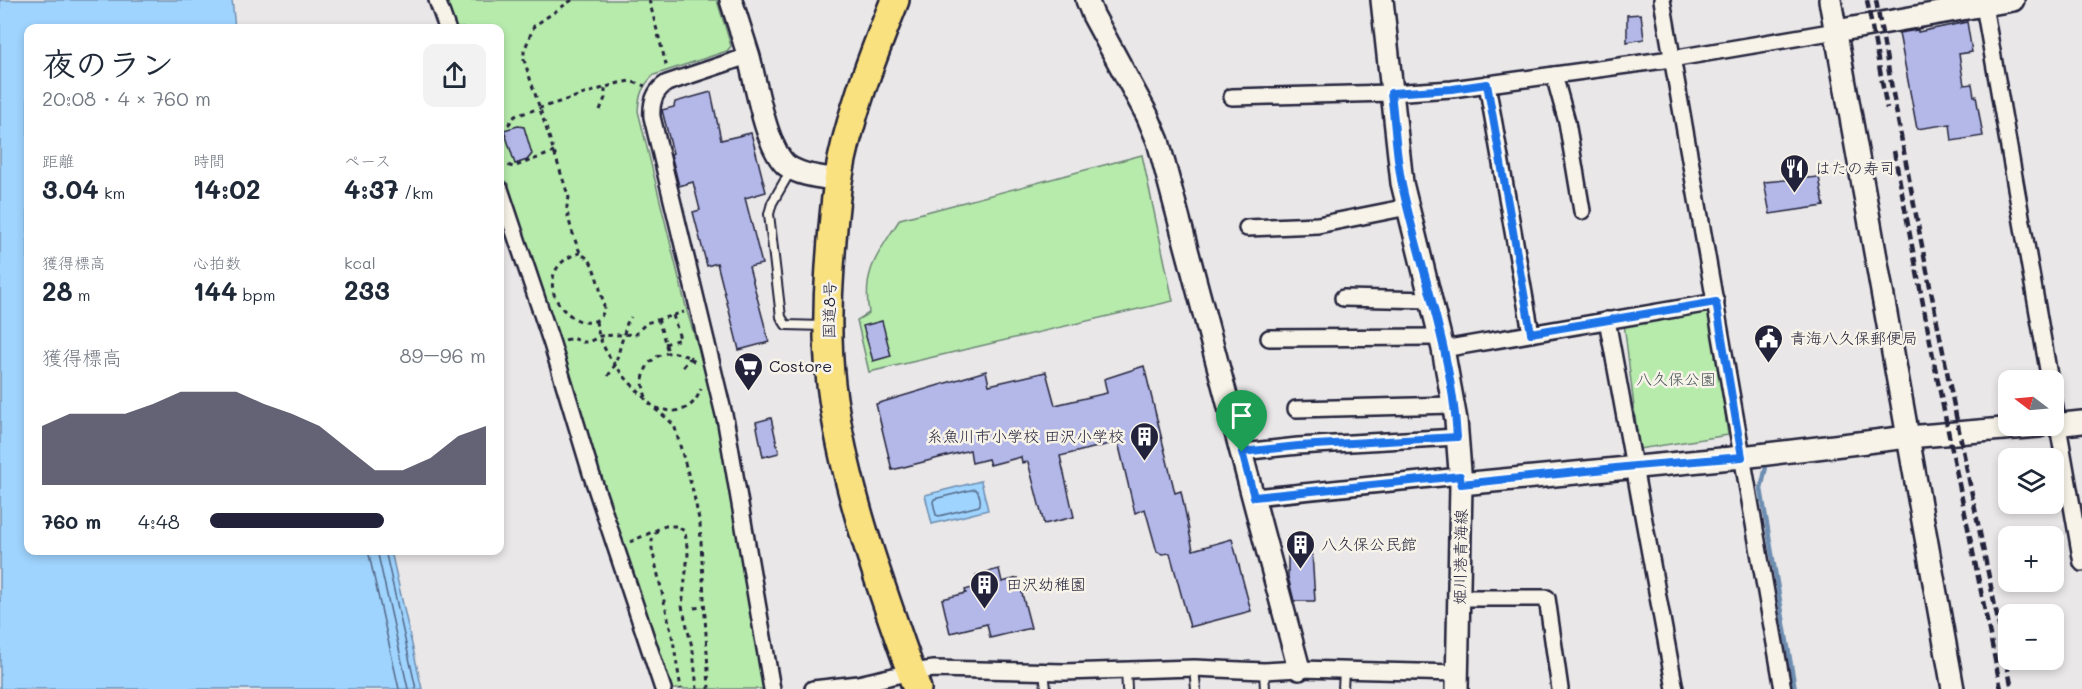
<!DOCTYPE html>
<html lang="ja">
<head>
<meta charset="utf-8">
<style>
  :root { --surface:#fff; --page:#f2f2f3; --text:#1f2937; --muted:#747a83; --accent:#22223b }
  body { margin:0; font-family:Mali,"Klee One",sans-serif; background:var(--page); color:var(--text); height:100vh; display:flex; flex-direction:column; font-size:22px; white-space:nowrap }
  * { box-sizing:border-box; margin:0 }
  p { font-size:20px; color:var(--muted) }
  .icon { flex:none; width:33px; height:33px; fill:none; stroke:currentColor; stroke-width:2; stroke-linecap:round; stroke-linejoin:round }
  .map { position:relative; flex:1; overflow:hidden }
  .side { position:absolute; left:24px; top:24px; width:480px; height:531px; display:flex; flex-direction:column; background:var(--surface); border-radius:12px; box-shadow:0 3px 9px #0003 }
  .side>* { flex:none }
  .needle { width:39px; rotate:286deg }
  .controls { position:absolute; left:1998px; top:370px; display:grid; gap:12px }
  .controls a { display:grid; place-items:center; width:66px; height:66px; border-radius:12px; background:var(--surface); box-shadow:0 3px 9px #0003; font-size:30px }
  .pin { position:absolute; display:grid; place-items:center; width:51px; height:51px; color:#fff; margin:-62px -26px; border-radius:50% 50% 50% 0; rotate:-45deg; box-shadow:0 0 6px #0007 }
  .pin .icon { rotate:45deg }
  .round { display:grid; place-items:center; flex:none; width:63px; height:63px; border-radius:12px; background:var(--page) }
  .headline { display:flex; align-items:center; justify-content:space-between; height:102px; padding:0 18px }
  h1 { font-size:33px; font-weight:800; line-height:45px }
  .metrics { display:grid; grid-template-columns:repeat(3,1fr); gap:9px; height:102px; padding:6px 18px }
  .metrics div { display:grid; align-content:center }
  .metrics b { font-size:26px; font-weight:800 }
  .metrics small { font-size:16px; font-weight:400 }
  .metrics p { font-size:16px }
  .chart { height:168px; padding:12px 18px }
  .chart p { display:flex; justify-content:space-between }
  .chart svg { width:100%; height:108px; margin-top:6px; fill:var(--accent); opacity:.7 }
  ul { padding:0 18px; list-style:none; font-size:20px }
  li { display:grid; grid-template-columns:96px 72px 1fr; align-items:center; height:45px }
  li i { height:15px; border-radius:8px; background:var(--accent) }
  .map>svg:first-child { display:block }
</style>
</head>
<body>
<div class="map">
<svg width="2082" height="689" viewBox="0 0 2082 689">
  <rect width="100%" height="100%" fill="#e9e7e8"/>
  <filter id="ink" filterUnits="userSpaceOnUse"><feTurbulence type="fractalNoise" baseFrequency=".0167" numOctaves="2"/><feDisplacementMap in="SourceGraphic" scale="12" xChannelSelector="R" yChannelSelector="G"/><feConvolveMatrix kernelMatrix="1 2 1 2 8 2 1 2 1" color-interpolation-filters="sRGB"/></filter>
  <g filter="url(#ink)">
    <!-- green -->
    <g fill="#b7ebac" stroke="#6c8674" stroke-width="1.5">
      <path d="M445,0H717L731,46L727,51L654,75C642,86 639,95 638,111L687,311L697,344L702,348L729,472L764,689H667L561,354L500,172V28H454Z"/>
      <path d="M1142,155L1173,301L869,372L857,320L869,313C862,270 878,254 900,219Z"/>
      <path d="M1711,310L1728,435L1639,449L1624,323Z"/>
    </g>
    <!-- water -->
    <g fill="#9fd4fe" stroke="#6d8db0" stroke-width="1.5">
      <path d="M0,0H232L235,28H28V550L391,551L422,689H0Z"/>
      <path d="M981,481L988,510L932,524L925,495Z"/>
    </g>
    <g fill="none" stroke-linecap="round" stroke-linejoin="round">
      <!-- shore -->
      <g stroke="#546989" stroke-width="1.5">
        <path d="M975,489C979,491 982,502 979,506L939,516L936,515L933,502L934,499Z"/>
        <path d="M368,550L399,689"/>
        <path d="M377,550L408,689"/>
        <path d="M385,550L416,689"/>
      </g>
      <!-- stream -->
      <path stroke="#6d8db0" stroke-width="4.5" d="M1766,467L1761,489L1795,689"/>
    </g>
    <!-- building -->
    <g fill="#b3b8e9" stroke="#22223b" stroke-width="1.5">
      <path d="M1641,14L1644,39L1627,42V15Z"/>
      <path d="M1967,22L1972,52L1959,54L1964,85L1972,84L1974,96H1976L1983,136L1952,141L1950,124L1917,129L1899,33L1918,30V32Z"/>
      <path d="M711,92L721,140L751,133L766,192L745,198L762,264L749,267L769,342L739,350L717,263L707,266L693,212L700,210L693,182L679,186L671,154L673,153L662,110L674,107L675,102Z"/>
      <path d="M518,126L524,127L532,154L527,160L515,164L504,130Z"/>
      <path d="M1819,177L1824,206L1770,214L1764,182Z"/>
      <path d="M882,321L891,356L873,361L863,326Z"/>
      <path d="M1144,366L1175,493L1181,491L1193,550L1232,539L1251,611L1190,627L1170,553L1162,554L1157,552L1145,509L1135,513L1118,442L1060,456L1074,517L1044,524L1028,462L1022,463L1021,457L990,465L988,459L972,463L970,450L892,470L876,404L986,371L989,385L1046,372L1055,405L1107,393L1104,379Z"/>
      <path d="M771,418L779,453L763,457L756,422Z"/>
      <path d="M1311,536L1315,601H1294L1288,577V537Z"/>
      <path d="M999,569L1002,582L1018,578L1031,628L990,638L987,624L950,633L942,599L966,593L965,590L979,586L976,575Z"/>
    </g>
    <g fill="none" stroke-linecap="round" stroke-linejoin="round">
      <defs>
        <g id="lane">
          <path d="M791,170L772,203L769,214L781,317L786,325L824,326"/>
          <path d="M1194,668L1196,689"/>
          <path d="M1126,670L1127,689"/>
          <path d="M1044,671L1046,689"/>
          <path d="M1264,671L1265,689"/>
          <path d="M1343,689L1344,670"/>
        </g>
        <g id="street">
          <path d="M437,0L447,28"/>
          <path d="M1662,0L1783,689"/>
          <path d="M1983,0L2050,381"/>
          <path d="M748,56L667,83C654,91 651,103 652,117L726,423L772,689"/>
          <path d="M1554,75L1567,122L1582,211"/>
          <path d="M1487,84L1531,333"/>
          <path d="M1232,97L1391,93L1452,89L1671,59L1836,31"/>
          <path d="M500,189L552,344L591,473L663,689"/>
          <path d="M1247,228L1318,225L1408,207"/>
          <path d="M1343,298L1432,300"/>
          <path d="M1607,320L1675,689"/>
          <path d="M1269,338L1440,337"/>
          <path d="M1443,349L1716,302"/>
          <path d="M2054,403L2082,563"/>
          <path d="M1296,409L1454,405"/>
          <path d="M1242,452L1298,446L1457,437"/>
          <path d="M1254,497L1460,476"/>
          <path d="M1460,598H1547L1560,689"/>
          <path d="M813,689L858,684L911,672L934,669L1064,672L1194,668L1264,671L1299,669L1457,673"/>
        </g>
        <g id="secondary">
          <path d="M731,0C737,19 743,38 749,57C756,84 766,147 786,165C800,176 822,177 839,180"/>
          <path d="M1087,0L1093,15L1147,115L1158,141L1299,669"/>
          <path d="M1382,0L1402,183L1443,349L1456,420L1461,484L1457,689"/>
          <path d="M1830,0L1953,689"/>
          <path d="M1836,31L2013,0"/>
          <path d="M2054,425L2082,422"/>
          <path d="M1461,484L1742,457L1908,437L2039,426"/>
        </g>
        <path id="highway" d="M895,0C872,58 848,119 838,181C834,210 832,238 830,267C827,306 827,346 831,384C844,489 882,590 917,689"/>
      </defs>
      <!-- lane casing -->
      <use href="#lane" stroke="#22223b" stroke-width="12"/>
      <!-- street casing -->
      <use href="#street" stroke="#22223b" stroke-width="20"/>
      <!-- secondary casing -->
      <use href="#secondary" stroke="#22223b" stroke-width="26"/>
      <!-- highway casing -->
      <use href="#highway" stroke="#22223b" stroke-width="32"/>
      <!-- path -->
      <g stroke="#22223b" stroke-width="3" stroke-dasharray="4.5 4.5" stroke-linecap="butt">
        <path d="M572,0L534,26L524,51V60L569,198C568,201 567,204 567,207C566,214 576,245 580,252C582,256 588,257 590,261C594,266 605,304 604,310C601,322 587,325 578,320C545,304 542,263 580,253"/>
        <path d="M649,0L667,68"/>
        <path d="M600,110L605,98V88"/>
        <path d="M500,129L509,124L515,116L619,83L630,81L645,86"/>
        <path d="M500,162L513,167L554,152"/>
        <path d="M658,319L668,352"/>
        <path d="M596,321C600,357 632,384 655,409C662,415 671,420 675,428L693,491L700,524L709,689"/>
        <path d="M565,340L573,338L582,342H589L600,336L636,334L646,323L684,312"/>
        <path d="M665,344L680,339L673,315"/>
        <path d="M683,367L694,353"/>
        <path d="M608,376L615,365L627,323L631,317"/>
        <path d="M646,397C633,362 668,338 696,363"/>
        <path d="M656,408C677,414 692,412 701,389"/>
        <path d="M657,530L652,540V549L673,640L681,689"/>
        <path d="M630,542L665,526H678L685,532L688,554L682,606L693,651L697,689"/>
        <path d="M694,608L705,607"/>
      </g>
      <!-- lane -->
      <use href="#lane" stroke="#f7f3e8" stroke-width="8"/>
      <!-- street -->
      <use href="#street" stroke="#f7f3e8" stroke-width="15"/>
      <!-- secondary -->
      <use href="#secondary" stroke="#f7f3e8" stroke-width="21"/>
      <!-- highway -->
      <use href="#highway" stroke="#fae180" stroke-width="27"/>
      <!-- rail -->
      <g stroke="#22223b" stroke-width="4.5" stroke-dasharray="9 4.5" stroke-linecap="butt">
        <path d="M1867,0L1887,109"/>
        <path d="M1876,0C1917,231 1965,460 2012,689"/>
        <path d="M1894,151L1935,367L2001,689"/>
      </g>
    </g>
  </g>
  <g fill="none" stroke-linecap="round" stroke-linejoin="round" filter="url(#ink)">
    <defs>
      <path id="route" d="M1487,84L1531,333L1716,302L1742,457L1635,466L1461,484L1460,476L1254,497L1242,452L1298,446L1457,437C1452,351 1420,268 1402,185C1396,155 1395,123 1391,93L1452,89Z"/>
    </defs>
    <!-- route casing -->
    <use href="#route" stroke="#fff" stroke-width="12"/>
    <!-- route -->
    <use href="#route" stroke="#1a73e8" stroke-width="8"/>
  </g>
  <!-- icons -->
  <defs>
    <symbol id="restaurant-pin" viewBox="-11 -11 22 30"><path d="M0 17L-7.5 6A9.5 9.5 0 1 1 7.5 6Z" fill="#22223b" stroke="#f7f3e8"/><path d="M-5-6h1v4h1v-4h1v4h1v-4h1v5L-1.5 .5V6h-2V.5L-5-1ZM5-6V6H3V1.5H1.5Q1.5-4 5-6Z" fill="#fff"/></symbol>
    <symbol id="civic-pin" viewBox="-11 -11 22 30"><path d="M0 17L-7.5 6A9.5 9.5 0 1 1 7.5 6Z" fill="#22223b" stroke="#f7f3e8"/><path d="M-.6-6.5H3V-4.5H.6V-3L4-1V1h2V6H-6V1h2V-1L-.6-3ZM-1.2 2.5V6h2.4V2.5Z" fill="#fff"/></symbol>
    <symbol id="supermarket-pin" viewBox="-11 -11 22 30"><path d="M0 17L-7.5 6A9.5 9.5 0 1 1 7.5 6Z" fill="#22223b" stroke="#f7f3e8"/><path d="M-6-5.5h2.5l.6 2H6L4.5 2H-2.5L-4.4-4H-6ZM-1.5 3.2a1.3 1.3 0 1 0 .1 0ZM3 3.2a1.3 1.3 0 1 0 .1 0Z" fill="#fff"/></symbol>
    <symbol id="building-pin" viewBox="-11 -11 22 30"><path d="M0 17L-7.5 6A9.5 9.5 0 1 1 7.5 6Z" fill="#22223b" stroke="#f7f3e8"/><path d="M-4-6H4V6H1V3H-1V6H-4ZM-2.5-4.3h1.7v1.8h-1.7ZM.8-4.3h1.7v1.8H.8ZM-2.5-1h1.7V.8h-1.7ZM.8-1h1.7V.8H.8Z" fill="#fff"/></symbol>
  </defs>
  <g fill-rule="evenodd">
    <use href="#restaurant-pin" x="1778" y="152" width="33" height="45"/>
    <use href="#civic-pin" x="1752" y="322" width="33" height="45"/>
    <use href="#supermarket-pin" x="732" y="350" width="33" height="45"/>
    <use href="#building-pin" x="1128" y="420" width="33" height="45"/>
    <use href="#building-pin" x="1284" y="528" width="33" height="45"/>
    <use href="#building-pin" x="968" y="568" width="33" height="45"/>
  </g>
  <g text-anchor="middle" stroke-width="5" stroke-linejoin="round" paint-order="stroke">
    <!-- poi labels -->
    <g font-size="16" fill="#22223b" stroke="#f7f3e8" text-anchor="start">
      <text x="1815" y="174">はたの寿司</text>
      <text x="1790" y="344">青海八久保郵便局</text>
      <text x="769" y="372">Costore</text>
      <text x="1124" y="442" text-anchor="end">糸魚川市小学校 田沢小学校</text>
      <text x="1321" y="550">八久保公民館</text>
      <text x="1006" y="590">田沢幼稚園</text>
    </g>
    <!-- street labels -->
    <g font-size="16" fill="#22223b" stroke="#f7f3e8">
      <text transform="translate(829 310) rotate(-89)" y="6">国道8号</text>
      <text transform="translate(1460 557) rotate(-89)" y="6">姫川港青海線</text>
    </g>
    <!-- park labels -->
    <g font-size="16" fill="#475457" stroke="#f7f3e8">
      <text x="1676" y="385">八久保公園</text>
    </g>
  </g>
</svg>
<div class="controls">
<a><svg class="needle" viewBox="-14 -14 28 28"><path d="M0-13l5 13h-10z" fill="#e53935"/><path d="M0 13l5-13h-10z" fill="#747a83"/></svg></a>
<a><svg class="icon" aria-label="layers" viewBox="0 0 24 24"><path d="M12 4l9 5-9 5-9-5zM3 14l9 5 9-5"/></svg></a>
<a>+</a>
<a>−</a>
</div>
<div class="pin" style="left:1242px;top:452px;background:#1e9e55"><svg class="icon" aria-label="arrive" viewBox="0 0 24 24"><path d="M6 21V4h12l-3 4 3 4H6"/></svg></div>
<section class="side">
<div class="headline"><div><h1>夜のラン</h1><p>20:08 · 4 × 760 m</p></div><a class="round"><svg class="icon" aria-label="share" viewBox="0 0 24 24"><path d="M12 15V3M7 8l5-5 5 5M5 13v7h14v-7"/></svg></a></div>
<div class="metrics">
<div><p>距離</p><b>3.04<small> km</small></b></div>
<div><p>時間</p><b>14:02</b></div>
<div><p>ペース</p><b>4:37<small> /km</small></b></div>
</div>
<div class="metrics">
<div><p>獲得標高</p><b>28<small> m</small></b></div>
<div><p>心拍数</p><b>144<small> bpm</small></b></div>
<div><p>kcal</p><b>233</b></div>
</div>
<div class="chart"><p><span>獲得標高</span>89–96 m</p>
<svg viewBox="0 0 160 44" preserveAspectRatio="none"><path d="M0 44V20L10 15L20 15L30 15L40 11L50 6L60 6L70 6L80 11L90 15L100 20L110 29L120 38L130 38L140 33L150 24L160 20V44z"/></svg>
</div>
<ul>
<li><b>760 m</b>4:48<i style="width:63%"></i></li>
</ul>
</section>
</div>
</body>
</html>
